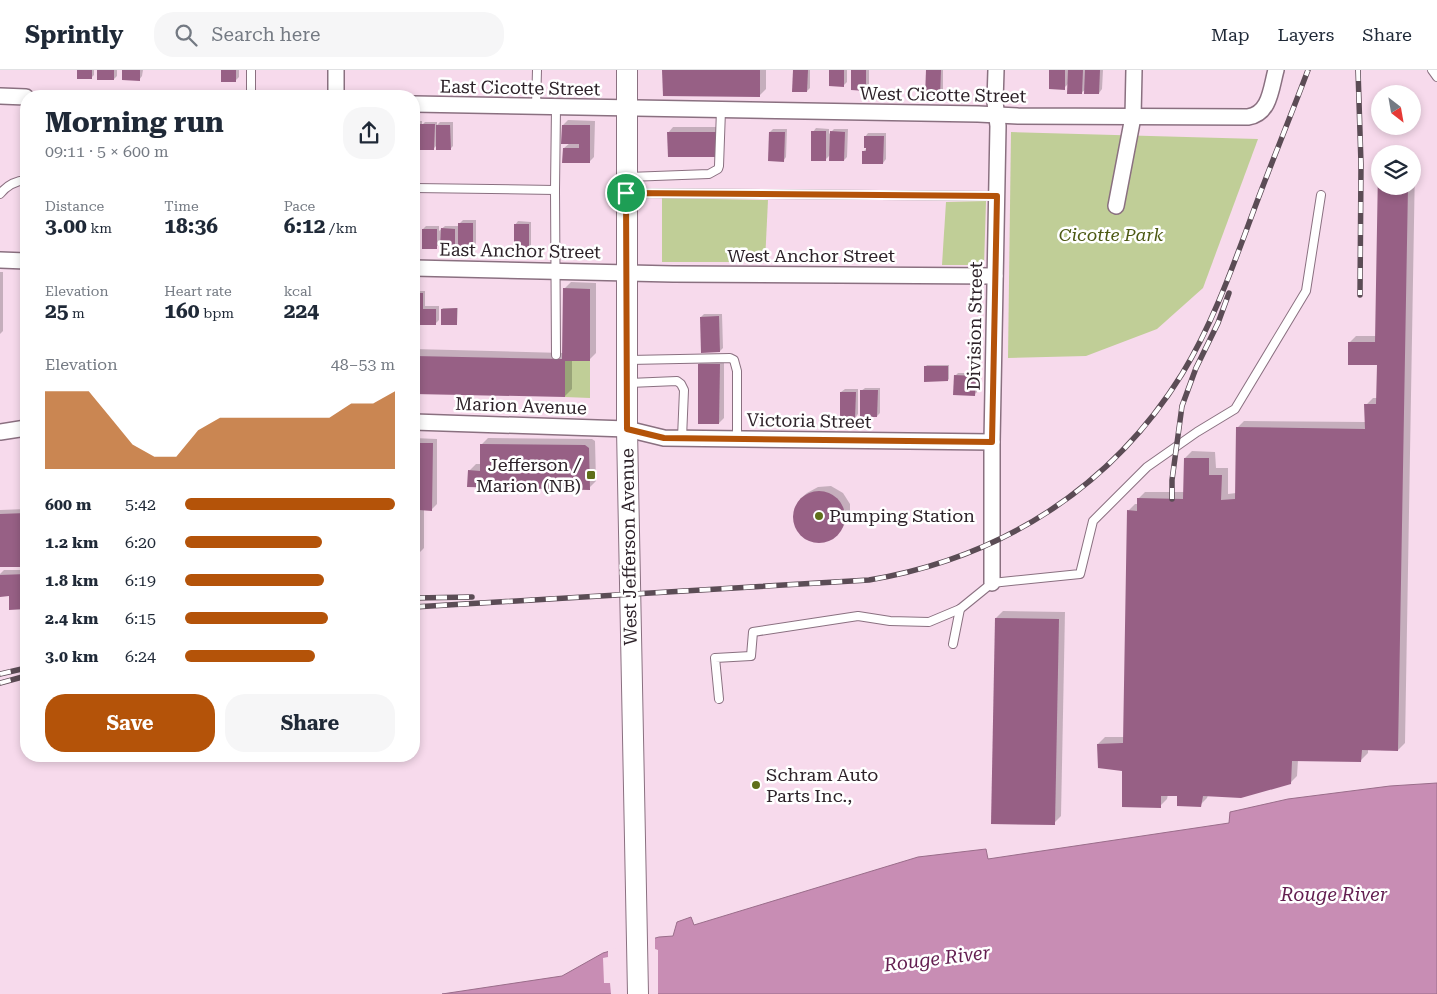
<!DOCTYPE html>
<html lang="en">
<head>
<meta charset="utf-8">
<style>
  :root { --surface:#fff; --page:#f6f6f7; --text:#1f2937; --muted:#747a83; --line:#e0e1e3; --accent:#b45309 }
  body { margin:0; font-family:"Roboto Serif",serif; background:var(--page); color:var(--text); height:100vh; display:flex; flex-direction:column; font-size:19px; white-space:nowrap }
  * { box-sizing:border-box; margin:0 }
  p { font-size:16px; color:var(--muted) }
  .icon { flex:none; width:28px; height:28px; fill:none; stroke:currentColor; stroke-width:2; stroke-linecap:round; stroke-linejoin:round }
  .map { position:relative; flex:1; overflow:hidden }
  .side { position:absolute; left:20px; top:20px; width:400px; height:672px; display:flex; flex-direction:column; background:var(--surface); border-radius:20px; box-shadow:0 2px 8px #0003 }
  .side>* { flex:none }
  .needle { width:32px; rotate:149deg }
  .tools { position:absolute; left:1371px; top:15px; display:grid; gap:10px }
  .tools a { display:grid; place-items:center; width:50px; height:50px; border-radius:50%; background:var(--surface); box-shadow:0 2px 8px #0003; font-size:25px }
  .pin { position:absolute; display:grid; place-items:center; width:42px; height:42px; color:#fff; margin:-21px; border:2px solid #fff; border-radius:50%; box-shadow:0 1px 5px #0007 }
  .round { display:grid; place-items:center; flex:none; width:52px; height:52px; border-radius:20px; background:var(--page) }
  .summary { display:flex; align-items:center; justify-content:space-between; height:85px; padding:0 25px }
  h1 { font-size:28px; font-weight:700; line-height:38px }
  .figures { display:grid; grid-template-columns:repeat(3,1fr); gap:8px; height:85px; padding:5px 25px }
  .figures div { display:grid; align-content:center }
  .figures b { font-size:21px; font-weight:700 }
  .figures small { font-size:14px; font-weight:400 }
  .figures p { font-size:14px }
  .chart { height:140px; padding:10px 25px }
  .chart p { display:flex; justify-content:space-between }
  .chart svg { width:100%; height:90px; margin-top:5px; fill:var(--accent); opacity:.7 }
  .primary-button { display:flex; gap:10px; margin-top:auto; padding:10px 25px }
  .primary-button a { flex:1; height:58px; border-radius:20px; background:var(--accent); color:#fff; font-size:20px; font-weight:700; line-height:58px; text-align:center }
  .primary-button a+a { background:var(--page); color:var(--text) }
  ul { padding:0 25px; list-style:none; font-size:16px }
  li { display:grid; grid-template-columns:80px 60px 1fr; align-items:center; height:38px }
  li i { height:12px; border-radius:6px; background:var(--accent) }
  header { display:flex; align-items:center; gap:30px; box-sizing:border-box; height:70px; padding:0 25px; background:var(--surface); border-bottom:1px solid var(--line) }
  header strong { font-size:24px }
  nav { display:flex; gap:28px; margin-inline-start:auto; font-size:18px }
  .search { width:350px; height:45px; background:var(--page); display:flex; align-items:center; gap:12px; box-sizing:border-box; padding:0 18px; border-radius:20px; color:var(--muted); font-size:19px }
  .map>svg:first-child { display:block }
</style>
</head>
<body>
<header>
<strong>Sprintly</strong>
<div class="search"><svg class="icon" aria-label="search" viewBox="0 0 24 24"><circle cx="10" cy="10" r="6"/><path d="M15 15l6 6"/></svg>Search here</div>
<nav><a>Map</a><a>Layers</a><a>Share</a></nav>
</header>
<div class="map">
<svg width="1437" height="924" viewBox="0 0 1437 924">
  <rect width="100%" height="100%" fill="#f7daec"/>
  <!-- green -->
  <g fill="#c0ce97">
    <path d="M1011,62L1258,69L1203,218L1157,259L1086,286L1008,288Z"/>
    <path d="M662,128L768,130L765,192H662Z"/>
    <path d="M986,131L984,195H942L946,132Z"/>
    <path d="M565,291H590V328L565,327Z"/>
  </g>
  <!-- water -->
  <path fill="#c88db4" stroke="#9a6d8a" d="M1437,713V924H442L562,906L603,883L659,867L673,866L677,852L691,847L694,855L918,787L986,779L988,789L1229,753L1230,742L1288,729L1390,716Z"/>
  <!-- pier -->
  <path fill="#f7daec" d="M655,866V879L658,880V924H611L610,913H604L603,888L608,887V879L616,878V876Z"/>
  <!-- shadow -->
  <g fill="#0003">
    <path d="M78,0H94V5L91,8Z"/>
    <path d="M98,0H117V6L114,9Z"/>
    <path d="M123,0H143L142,6L139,10Z"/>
    <path d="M223,0H239V7L235,11Z"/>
    <path d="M664,0H766V19L759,26Z"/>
    <path d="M794,0H810V18L807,21Z"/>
    <path d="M830,0H847V12L843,16Z"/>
    <path d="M852,0H869V16L865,19Z"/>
    <path d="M927,0H943V23L939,26Z"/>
    <path d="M1050,0H1103L1102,19L1099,23L1086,19L1081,23L1068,14L1064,18Z"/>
    <path d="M568,50L595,51L594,87L589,92L564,78L570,73L563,55Z"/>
    <path d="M414,51H422V55L425,52H437V55L440,52H453V76L450,79L437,75L434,78L422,75L418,78H414Z"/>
    <path d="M673,57H720L716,86L668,63Z"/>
    <path d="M816,58L829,59V64L834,59H848L847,87L844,90L830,85L825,90L813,62Z"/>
    <path d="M773,59H787L786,87L783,91L770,62Z"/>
    <path d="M868,63H886V89L883,93L863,82L868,77L865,67Z"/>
    <path d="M1412,95H1415L1405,673L1398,680L1368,679V683L1361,690H1298L1297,706L1290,713L1208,725L1207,728L1200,735L1178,724H1168L1167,729L1160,736L1098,674L1105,667H1124L1128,441L1135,434H1138V429L1145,422H1184L1185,388L1192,381L1215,382L1216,398H1228V424L1236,423L1237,358L1244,351L1366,352V335L1373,328H1378V294L1349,273L1356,266H1376L1379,101L1380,116H1412Z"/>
    <path d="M414,149H420V174L416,177H414Z"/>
    <path d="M463,150H476V173L472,177L460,172L455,177L442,172L436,177L423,159L426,156H439V161L445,156H460V153Z"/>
    <path d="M518,151L531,152V175L528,178L515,155Z"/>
    <path d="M0,202H3V261L0,264Z"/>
    <path d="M571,212L596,213V283L589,290L572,289V319L565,326L414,323V279L563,283L564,219Z"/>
    <path d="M414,221H425V236H439V250L436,253L421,248H414Z"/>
    <path d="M443,238H458L457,254L442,239Z"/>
    <path d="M704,244H722L723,278L720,281L701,247Z"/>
    <path d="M704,289H724V348L719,353L699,294Z"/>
    <path d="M927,295H949V309L948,310L926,296Z"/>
    <path d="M958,303H979L978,321L975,324L955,306Z"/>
    <path d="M865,318H880V343L877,346L861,321Z"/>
    <path d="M845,319H858V344L855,348L841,322Z"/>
    <path d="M414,368L437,369V434L432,439H424V478L419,483H414Z"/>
    <path d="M488,368L592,369L595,371L596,411L589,418L469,401L476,394H481V375Z"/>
    <path d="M831,416L843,423L850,434V447L837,465L826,471H813L801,465L795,452L794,440L801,428L807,423L818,417Z"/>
    <path d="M26,439V495L0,496V440Z"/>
    <path d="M4,500H26V538L11,539L10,525H0V504Z"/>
    <path d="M1003,541L1065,542L1061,746L1054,753L996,548Z"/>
  </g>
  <!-- building -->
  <g fill="#976085">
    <rect x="77" y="0" width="15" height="9"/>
    <rect x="97" y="0" width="17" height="10"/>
    <path d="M122,0H140V11L122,10Z"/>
    <rect x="221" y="0" width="15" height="12"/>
    <path d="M662,0H760V27L663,26Z"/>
    <path d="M793,0H808L807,22H792Z"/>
    <path d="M829,0H844V17L829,16Z"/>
    <path d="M851,0H866V21L851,20Z"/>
    <path d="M926,0H941L940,27H925Z"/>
    <path d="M1049,0H1065V20L1049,19Z"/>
    <path d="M1068,0H1083L1082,24H1067Z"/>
    <path d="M1085,0H1100L1099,24H1084Z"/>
    <path d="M414,54H419V80L414,79Z"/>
    <path d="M420,54H435L434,80H420Z"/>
    <path d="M436,55H450L451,80H436Z"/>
    <path d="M562,55H590V93H562L563,78H579V74H561Z"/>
    <rect x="811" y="61" width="15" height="30"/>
    <path d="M830,61L845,62L844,91H829Z"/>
    <path d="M667,62H716V87H668Z"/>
    <path d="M769,62H785L784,92L768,91Z"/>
    <path d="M864,66H884L883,94H862V81H866V78H864Z"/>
    <path d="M1378,100L1380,101V116H1408L1398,681L1362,680L1361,692L1292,691L1291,714L1241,728L1203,726L1201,737L1177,736V726H1161V738L1122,737V701L1098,698L1097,674L1123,673L1127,440L1137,441V428L1183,429L1184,388H1209V405H1222L1221,430L1235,429L1236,357L1365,359L1364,334H1376L1377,295H1348V272H1375Z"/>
    <rect x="414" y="152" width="3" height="26"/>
    <rect x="458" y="153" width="15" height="25"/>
    <path d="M514,154H529V180L514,179Z"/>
    <path d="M441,158L455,159V178H440Z"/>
    <rect x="422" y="159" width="15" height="20"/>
    <path d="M563,218L590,219V291H565V327L414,324V286L562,289Z"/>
    <path d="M414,223H423V239H436V255H420V250H414Z"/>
    <path d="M457,238V255H441V239Z"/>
    <path d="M719,246L720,282L701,283L700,247Z"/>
    <path d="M698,294H720L719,354H698Z"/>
    <path d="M924,296H948V311L924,312Z"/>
    <path d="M954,305L976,306L975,326L953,325Z"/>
    <path d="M860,320H878L877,347H860Z"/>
    <path d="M840,322H856L855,349H840Z"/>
    <path d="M414,373H433L432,441L419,440V484H414Z"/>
    <path d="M480,374L585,375L589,378L590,420L467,417L468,400L480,401Z"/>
    <circle cx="819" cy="447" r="26"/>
    <path d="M26,443V497H0V444Z"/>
    <path d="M26,504V539L9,540V526L0,527V505Z"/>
    <path d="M995,548L1059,549L1055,755L991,754Z"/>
  </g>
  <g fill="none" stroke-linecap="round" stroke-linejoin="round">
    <defs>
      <g id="lane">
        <path d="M1432,0L1437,7"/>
        <path d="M251,26V0"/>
        <path d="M536,37L537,0"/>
        <path d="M628,107L709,104L718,99L719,96L721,40"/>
        <path d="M414,118L555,120L556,285"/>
        <path d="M555,120L556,37"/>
        <path d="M628,123L997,126"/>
        <path d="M0,124C7,115 16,111 26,110"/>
        <path d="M629,290L730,288L734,290L737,301V369"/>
        <path d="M629,313L677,311L681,314L684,320L682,368"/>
        <path d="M953,574L960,539L992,513L1080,504L1093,451L1147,397L1197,362L1235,339L1306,221L1321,125"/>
        <path d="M719,629L715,588L751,586L753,562L858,546L890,551L929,552L960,539"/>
      </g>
      <g id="street">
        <path d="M0,26L26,27"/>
        <path d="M336,26V0"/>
        <path d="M414,34L978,44L1018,46L1248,47C1270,44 1271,18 1276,0"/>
        <path d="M1116,136L1133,47L1134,0"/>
        <path d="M0,190L26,191"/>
        <path d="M414,198L673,204L995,206"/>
        <path d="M414,352L627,359L664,368L992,372"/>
        <path d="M0,362L26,358"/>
        <path d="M992,513V372L998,56L995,32L996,0"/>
      </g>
      <path id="secondary" d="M627,0V359L638,924"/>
    </defs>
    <!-- lane casing -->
    <use href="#lane" stroke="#8a7080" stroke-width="10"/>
    <!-- street casing -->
    <use href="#street" stroke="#8a7080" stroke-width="18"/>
    <!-- secondary casing -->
    <use href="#secondary" stroke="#8a7080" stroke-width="22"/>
    <!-- lane -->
    <use href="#lane" stroke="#fff" stroke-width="8"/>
    <!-- street -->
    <use href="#street" stroke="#fff" stroke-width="15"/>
    <!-- secondary -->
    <use href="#secondary" stroke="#fff" stroke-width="20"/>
    <defs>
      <g id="rail">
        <path d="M1358,0L1361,94L1360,225"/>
        <path d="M1172,429V410L1182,336L1196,298L1218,253L1229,223"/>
        <path d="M414,528L472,527"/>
        <path d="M414,537L869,510C1001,488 1111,418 1182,304C1212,255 1232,199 1252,145C1270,96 1290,48 1308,0"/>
        <path d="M0,604L26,598"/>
        <path d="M0,613L26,606"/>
      </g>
    </defs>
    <!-- rail casing -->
    <use href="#rail" stroke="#5b4c55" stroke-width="5.5"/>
    <!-- rail -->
    <use href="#rail" stroke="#fff" stroke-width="4" stroke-dasharray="11" stroke-linecap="butt"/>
  </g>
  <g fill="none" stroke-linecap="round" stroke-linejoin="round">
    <defs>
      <path id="route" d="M626,123L997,126L992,372L664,368L627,359Z"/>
    </defs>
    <!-- route casing -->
    <use href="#route" stroke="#fff" stroke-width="10"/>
    <!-- route -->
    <use href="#route" stroke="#b45309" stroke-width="6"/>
  </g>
  <!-- markers -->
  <g fill="#5f6f1a" stroke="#fff" stroke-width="2">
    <rect x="586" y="400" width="10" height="10" rx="2.5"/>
    <circle cx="819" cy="446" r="5"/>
    <circle cx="756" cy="715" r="5"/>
  </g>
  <g text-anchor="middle" stroke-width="5" stroke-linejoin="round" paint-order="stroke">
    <!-- street labels -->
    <g font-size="18" fill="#2d2229" stroke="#fff">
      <text transform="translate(520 18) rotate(1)" y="6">East Cicotte Street</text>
      <text transform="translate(943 25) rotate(1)" y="6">West Cicotte Street</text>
      <text transform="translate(520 181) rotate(1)" y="6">East Anchor Street</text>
      <text x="811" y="192">West Anchor Street</text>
      <text transform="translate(975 256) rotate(-89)" y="6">Division Street</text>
      <text transform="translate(521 336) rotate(2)" y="6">Marion Avenue</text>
      <text transform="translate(809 351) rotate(1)" y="6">Victoria Street</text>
      <text transform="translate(629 477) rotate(-91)" y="6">West Jefferson Avenue</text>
    </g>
    <!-- park labels -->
    <g font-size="18" font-style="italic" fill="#4d5a14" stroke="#fff">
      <text x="1111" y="171">Cicotte Park</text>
    </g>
    <!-- poi labels -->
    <g font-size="18" fill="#2d2229" stroke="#fff" text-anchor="start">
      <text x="581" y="401" text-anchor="end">Jefferson /<tspan x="581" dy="21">Marion (NB)</tspan></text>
      <text x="829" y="452">Pumping Station</text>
      <text x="766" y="711">Schram Auto<tspan x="766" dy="21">Parts Inc.,</tspan></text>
    </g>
    <!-- water labels -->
    <g font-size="19" font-style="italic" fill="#631e50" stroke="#fff">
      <text x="1334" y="831">Rouge River</text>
      <text transform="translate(937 888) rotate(-7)" y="7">Rouge River</text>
    </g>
  </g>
</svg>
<div class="tools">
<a><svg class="needle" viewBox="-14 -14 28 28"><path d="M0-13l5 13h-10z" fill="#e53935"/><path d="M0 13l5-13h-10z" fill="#747a83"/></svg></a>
<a><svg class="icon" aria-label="layers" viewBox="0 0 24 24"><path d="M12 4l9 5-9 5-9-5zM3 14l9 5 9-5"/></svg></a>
</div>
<div class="pin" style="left:626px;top:123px;background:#1e9e55"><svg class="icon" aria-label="arrive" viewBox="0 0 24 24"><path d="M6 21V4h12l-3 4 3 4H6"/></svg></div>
<section class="side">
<div class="summary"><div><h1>Morning run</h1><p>09:11 · 5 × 600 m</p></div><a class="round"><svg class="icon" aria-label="share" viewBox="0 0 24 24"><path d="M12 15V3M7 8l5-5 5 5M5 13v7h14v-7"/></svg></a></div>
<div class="figures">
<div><p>Distance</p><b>3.00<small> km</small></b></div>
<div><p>Time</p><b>18:36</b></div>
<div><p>Pace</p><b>6:12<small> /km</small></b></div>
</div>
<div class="figures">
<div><p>Elevation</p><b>25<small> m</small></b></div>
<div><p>Heart rate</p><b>160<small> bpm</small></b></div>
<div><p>kcal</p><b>224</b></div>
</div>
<div class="chart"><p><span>Elevation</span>48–53 m</p>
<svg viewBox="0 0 160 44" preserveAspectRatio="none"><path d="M0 44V6L10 6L20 6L30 19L40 32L50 38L60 38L70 25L80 19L90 19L100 19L110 19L120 19L130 19L140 12L150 12L160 6V44z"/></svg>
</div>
<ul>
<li><b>600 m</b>5:42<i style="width:100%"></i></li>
<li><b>1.2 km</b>6:20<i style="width:65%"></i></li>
<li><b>1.8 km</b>6:19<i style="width:66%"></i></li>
<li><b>2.4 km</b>6:15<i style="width:68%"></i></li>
<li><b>3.0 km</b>6:24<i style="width:62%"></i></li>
</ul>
<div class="primary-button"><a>Save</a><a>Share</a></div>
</section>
</div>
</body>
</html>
